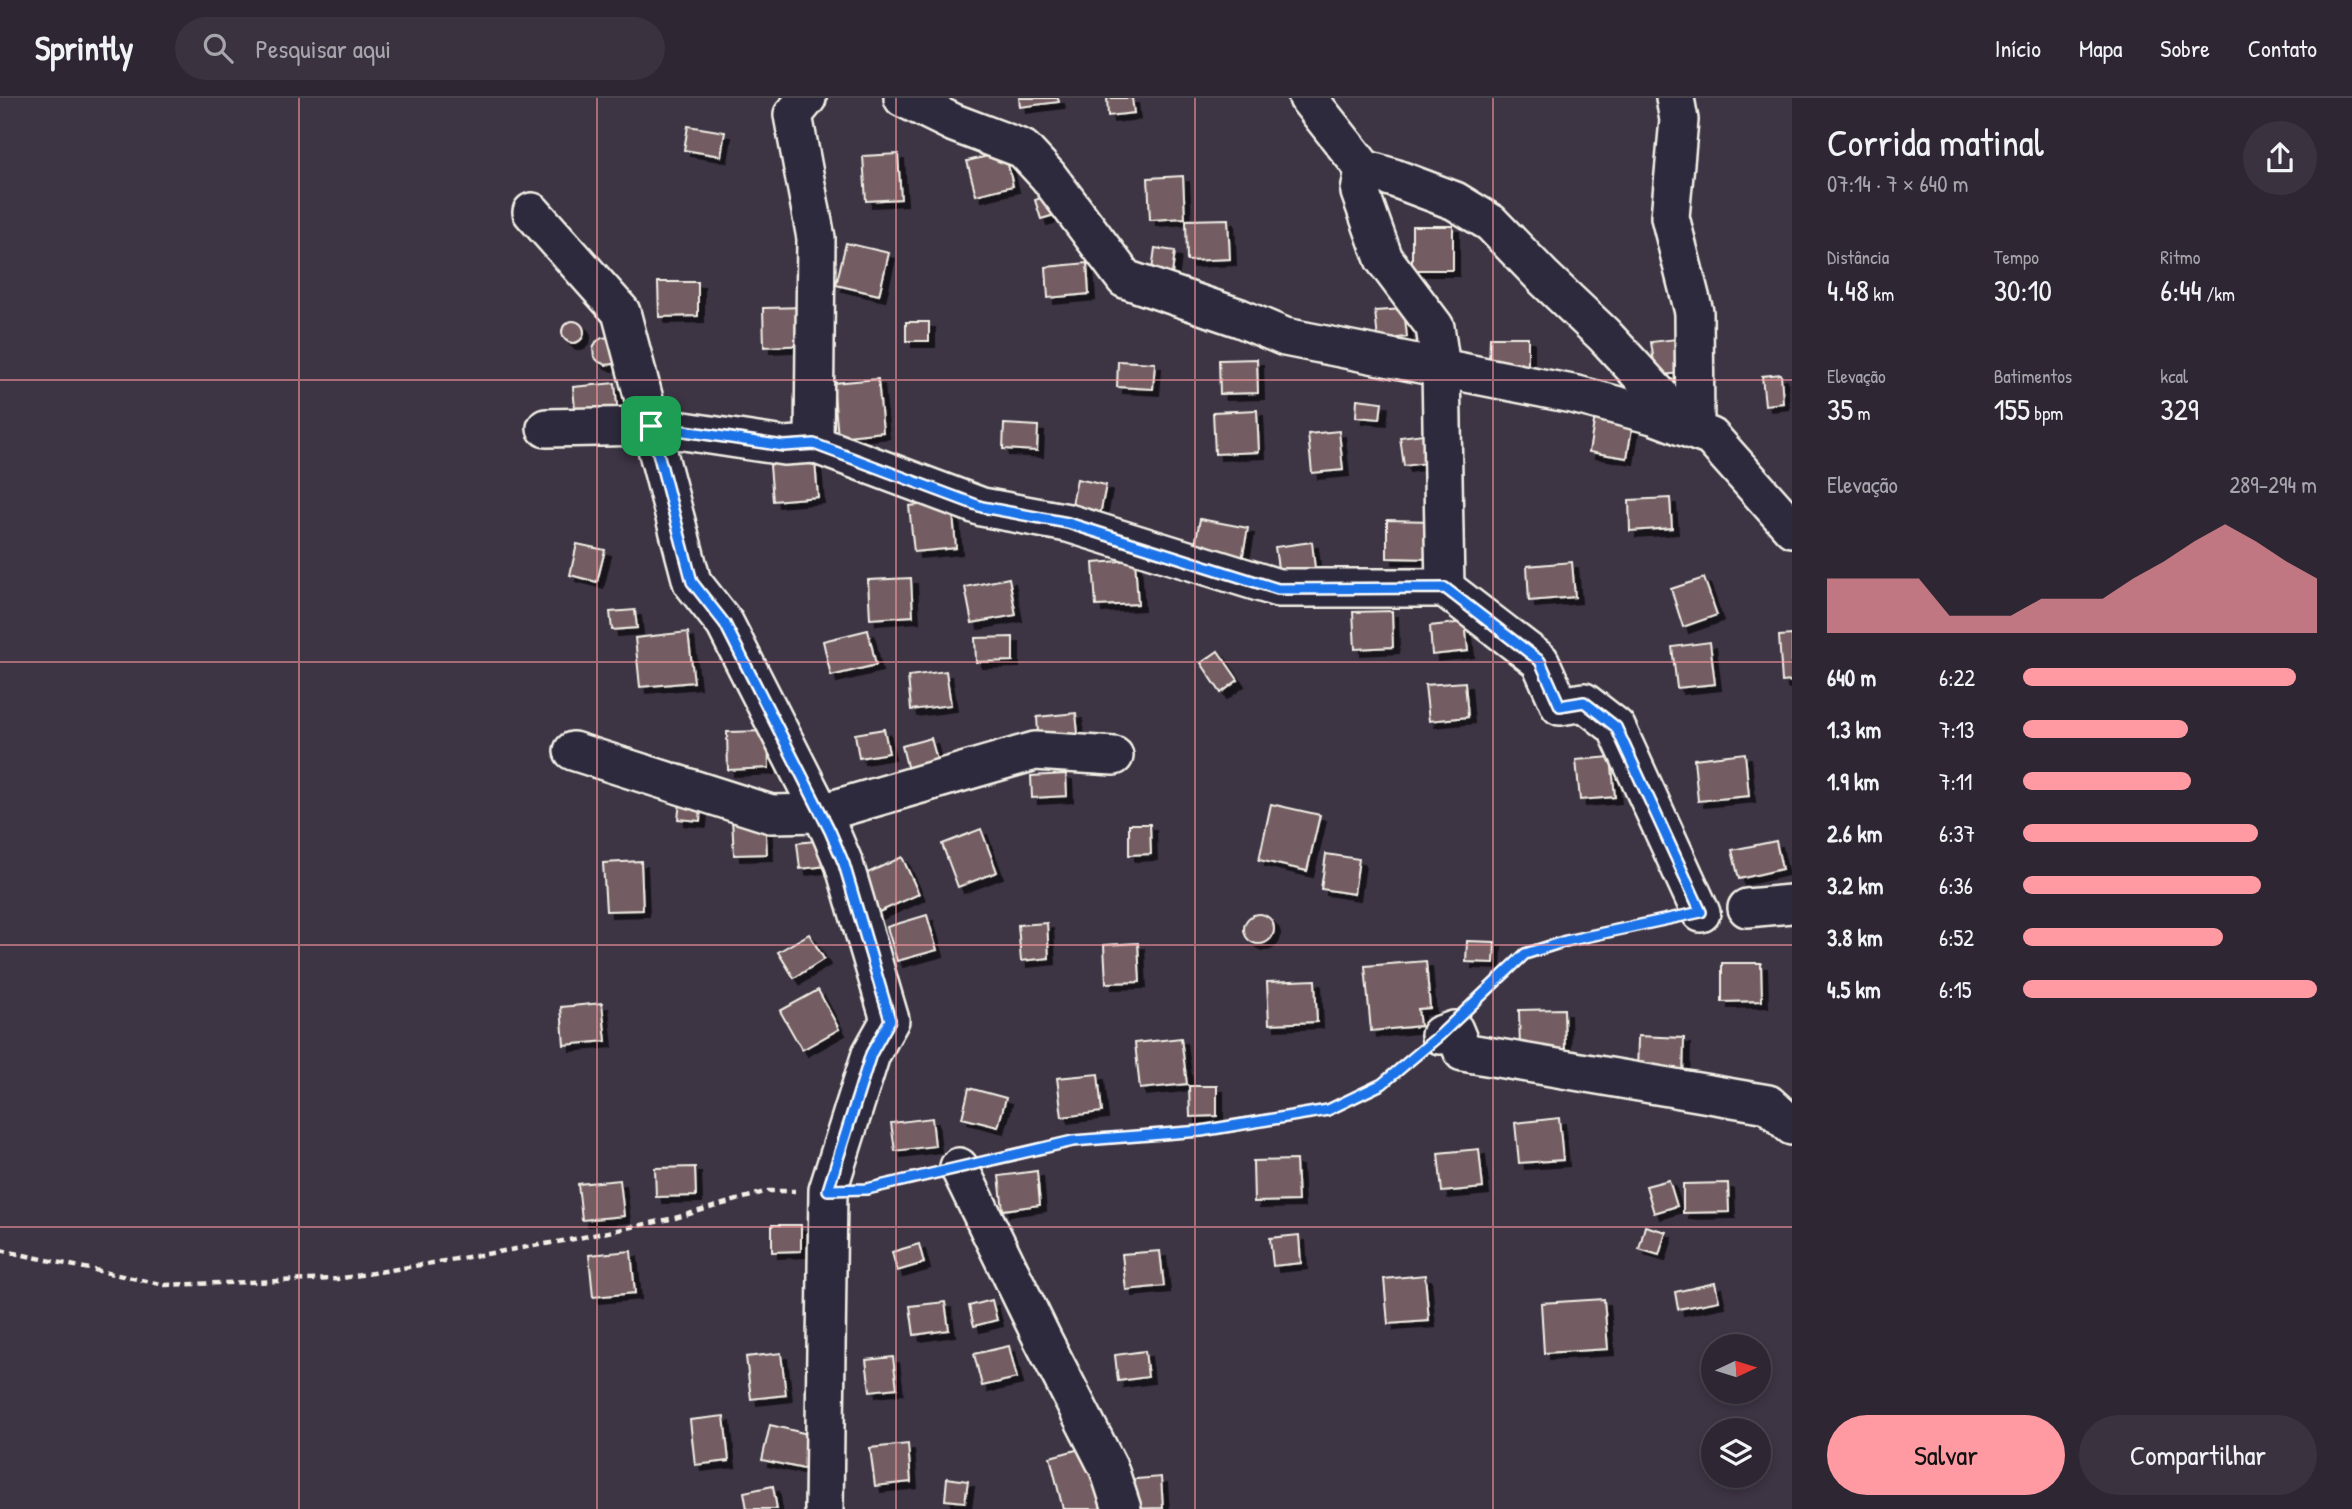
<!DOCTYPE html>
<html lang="pt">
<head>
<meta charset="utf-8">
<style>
  :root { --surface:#2e2733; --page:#3a333f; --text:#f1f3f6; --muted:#a7a5ac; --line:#49444e; --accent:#ff9aa2 }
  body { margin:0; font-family:"Patrick Hand",sans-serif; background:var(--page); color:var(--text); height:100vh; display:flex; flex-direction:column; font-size:26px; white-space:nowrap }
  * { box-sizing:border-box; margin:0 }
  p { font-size:23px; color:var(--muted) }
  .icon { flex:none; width:38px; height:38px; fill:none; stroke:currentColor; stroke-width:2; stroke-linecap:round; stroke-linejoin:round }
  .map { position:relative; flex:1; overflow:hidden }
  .side { display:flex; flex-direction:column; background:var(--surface); width:560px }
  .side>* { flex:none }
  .needle { width:46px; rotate:86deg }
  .fabs { position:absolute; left:1701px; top:1236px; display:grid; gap:14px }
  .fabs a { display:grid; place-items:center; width:70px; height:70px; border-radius:50%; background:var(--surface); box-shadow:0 4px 10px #0003,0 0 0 2px var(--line); font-size:35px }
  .pin { position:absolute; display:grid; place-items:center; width:60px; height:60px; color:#fff; margin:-30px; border-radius:14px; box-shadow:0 4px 10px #0006 }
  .round { display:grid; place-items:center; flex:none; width:74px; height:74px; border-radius:37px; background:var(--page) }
  .overview { display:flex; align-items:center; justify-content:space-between; height:119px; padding:0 35px }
  h1 { font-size:38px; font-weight:600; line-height:52px }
  .metrics { display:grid; grid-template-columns:repeat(3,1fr); gap:10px; height:119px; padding:7px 35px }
  .metrics div { display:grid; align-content:center }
  .metrics b { font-size:30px; font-weight:600 }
  .metrics small { font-size:19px; font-weight:400 }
  .metrics p { font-size:19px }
  .chart { height:196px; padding:14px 35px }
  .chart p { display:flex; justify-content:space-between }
  .chart svg { width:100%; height:126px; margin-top:7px; fill:var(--accent); opacity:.7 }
  .action { display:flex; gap:14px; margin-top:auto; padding:14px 35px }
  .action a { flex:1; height:80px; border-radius:42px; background:var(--accent); color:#111; font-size:28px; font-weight:600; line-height:80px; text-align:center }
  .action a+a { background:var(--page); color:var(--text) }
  ul { padding:0 35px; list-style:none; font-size:23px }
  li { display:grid; grid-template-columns:112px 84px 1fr; align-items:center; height:52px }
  li i { height:18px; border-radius:9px; background:var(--accent) }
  header { display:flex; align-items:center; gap:42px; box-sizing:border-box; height:98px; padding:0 35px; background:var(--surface); border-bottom:2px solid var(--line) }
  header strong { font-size:33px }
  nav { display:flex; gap:38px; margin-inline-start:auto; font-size:24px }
  .search { width:490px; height:63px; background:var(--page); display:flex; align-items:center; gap:18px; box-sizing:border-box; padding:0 24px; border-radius:38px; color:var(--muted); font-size:26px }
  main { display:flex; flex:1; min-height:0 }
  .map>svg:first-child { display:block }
</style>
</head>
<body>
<header>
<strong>Sprintly</strong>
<div class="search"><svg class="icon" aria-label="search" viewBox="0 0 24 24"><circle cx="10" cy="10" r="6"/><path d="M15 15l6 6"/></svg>Pesquisar aqui</div>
<nav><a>Início</a><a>Mapa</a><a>Sobre</a><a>Contato</a></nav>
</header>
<main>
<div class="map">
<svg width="1792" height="1411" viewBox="0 0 1792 1411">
  <defs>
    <filter id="shadow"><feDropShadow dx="6" dy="6" stdDeviation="0" flood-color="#0009"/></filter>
  </defs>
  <rect width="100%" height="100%" fill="#3d3444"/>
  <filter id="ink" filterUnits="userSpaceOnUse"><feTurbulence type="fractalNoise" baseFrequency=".0143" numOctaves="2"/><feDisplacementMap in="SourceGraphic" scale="14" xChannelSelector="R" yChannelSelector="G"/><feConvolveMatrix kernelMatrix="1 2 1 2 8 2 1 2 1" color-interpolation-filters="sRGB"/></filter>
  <g filter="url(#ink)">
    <!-- building -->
    <g fill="#735d62" stroke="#f4f1e8" stroke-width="2" filter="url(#shadow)">
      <path d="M1019,0H1058L1059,4L1020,9Z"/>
      <path d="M1107,0H1132L1134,15L1108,18Z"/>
      <path d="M688,28L725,34L721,58L684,52Z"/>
      <path d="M1005,54L1013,88L976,97L967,63Z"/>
      <path d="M898,56L901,101L866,103L863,58Z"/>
      <path d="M1183,78L1185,120L1150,122L1148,80Z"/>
      <path d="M1052,96L1058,116L1041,121L1035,102Z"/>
      <path d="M1228,121L1230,161L1187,163L1186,122Z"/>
      <rect x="1412" y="128" width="41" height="44"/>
      <path d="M846,145L889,155L879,197L836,187Z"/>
      <path d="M1155,150L1175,153L1172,176L1152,172Z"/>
      <path d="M1087,165L1089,196L1048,200L1046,169Z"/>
      <path d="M658,184H698V218L659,219Z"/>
      <path d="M807,209L808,247L764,249L763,210Z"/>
      <path d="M1404,211L1407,239L1378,242L1375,213Z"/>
      <circle cx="573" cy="234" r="11"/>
      <rect x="906" y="224" width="23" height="19"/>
      <path d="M609,239L619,261L613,266L606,267L599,264L594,259L593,251L596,244L602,240Z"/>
      <path d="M1490,239H1528V271L1489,270Z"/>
      <path d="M1676,241L1680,275L1656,278L1651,244Z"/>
      <path d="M1257,261L1258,295L1220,296L1219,262Z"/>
      <path d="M1118,263L1155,265L1153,291L1117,289Z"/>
      <path d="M1781,276L1783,305L1765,307L1762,278Z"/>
      <path d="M878,281L883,334L838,339L833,285Z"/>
      <path d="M615,285L618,319L576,322L573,289Z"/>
      <path d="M1357,301L1382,304L1380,321L1356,319Z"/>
      <path d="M1257,312L1259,354L1215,356L1213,314Z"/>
      <path d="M1596,312L1634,318L1627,360L1589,354Z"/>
      <path d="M1004,326L1038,328L1037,353L1003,351Z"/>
      <path d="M1339,333L1343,372L1312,375L1308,336Z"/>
      <path d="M1430,335L1434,364L1404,368L1400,339Z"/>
      <path d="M814,352L818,399L773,403L769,356Z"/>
      <path d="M1077,381L1106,387L1099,422L1070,417Z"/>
      <path d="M1670,400L1672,430L1630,433L1629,402Z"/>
      <path d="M952,404L956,450L914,454L909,408Z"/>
      <path d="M1200,421L1248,430L1241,467L1193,457Z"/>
      <path d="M1387,422L1433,423V461L1387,460Z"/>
      <path d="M1312,444L1316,480L1280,485L1275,449Z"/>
      <path d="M577,446L605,452L597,484L570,477Z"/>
      <path d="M1135,462L1138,506L1096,508L1093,465Z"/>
      <path d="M1572,464L1575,499L1529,503L1527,468Z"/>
      <path d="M911,480L913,518L870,521L868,482Z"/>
      <path d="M1009,480L1016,517L972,525L965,489Z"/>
      <path d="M1704,480L1717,517L1683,529L1671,491Z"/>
      <path d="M635,512L637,530L612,532L610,514Z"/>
      <path d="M1392,513L1393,549L1355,551L1353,514Z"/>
      <path d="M1465,524L1468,553L1432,557L1430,528Z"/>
      <path d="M868,532L876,567L831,578L823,543Z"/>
      <path d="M688,534L694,584L640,589L635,540Z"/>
      <path d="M1792,537V583L1782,584L1779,538Z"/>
      <path d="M1013,539V563L976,564L975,540Z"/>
      <path d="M1710,544L1715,586L1677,590L1672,549Z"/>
      <path d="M1218,553L1238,582L1221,595L1201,565Z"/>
      <path d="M946,573L951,607L911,612L908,578Z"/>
      <path d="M1465,584L1468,619L1429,623L1425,587Z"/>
      <path d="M1076,615L1079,646L1039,650L1037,619Z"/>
      <path d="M884,631L889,655L859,660L855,636Z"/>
      <path d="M768,633L769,670L728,672L727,634Z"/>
      <path d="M931,640L941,677L911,685L902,648Z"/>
      <path d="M1745,655L1749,698L1698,703L1694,661Z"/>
      <path d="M1611,659L1615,699L1580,702L1576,662Z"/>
      <path d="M1066,676L1067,698L1032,700L1031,678Z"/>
      <path d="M680,704L701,706L700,723L678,721Z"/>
      <path d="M1271,706L1320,717L1307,773L1259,762Z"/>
      <path d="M765,719L767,756L734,757L732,721Z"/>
      <path d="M1129,726H1150L1151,756L1129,757Z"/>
      <path d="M981,731L997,774L958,789L942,746Z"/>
      <path d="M824,742L827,768L800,771L797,745Z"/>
      <path d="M1776,743L1782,771L1739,781L1732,752Z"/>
      <path d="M1326,756L1359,761L1354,796L1321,791Z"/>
      <path d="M902,759L919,796L877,815L861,778Z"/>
      <path d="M641,763L643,812L606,813L603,765Z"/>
      <circle cx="1259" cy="831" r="15"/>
      <path d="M927,817L937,852L897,863L887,829Z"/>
      <path d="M1047,825L1049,860L1021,863L1018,827Z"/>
      <path d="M809,836L824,861L794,880L778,854Z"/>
      <path d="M1467,843L1495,844L1494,865L1466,864Z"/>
      <path d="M1138,845L1140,884L1106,885L1104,847Z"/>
      <path d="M1426,863L1430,910L1418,911L1420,928L1371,933L1365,868Z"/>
      <path d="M1722,865H1761L1762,903L1722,904Z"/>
      <path d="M1315,882L1317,924L1269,926L1267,884Z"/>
      <path d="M818,892L839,931L802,952L780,913Z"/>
      <path d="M602,905L606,943L564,947L561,909Z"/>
      <path d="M1564,911L1565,952H1520L1519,912Z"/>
      <path d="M1638,938L1684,940L1683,980L1637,979Z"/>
      <path d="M1181,940L1187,986L1140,991L1135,945Z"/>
      <path d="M1098,976L1102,1014L1062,1019L1057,980Z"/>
      <path d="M1189,988H1217V1018L1190,1019Z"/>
      <path d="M969,990L1006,1000L998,1029L962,1020Z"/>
      <path d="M932,1020L935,1048L895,1053L891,1025Z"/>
      <path d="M1559,1020L1563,1062L1519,1065L1515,1025Z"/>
      <path d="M1479,1051L1483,1090L1442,1094L1438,1055Z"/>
      <path d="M1296,1062L1298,1103L1254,1104L1253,1063Z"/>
      <path d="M695,1069L696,1098L656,1099L655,1070Z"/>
      <path d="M1037,1073L1040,1107L1003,1112L999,1078Z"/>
      <path d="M620,1082L624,1118L582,1122L578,1086Z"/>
      <path d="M1669,1082L1677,1108L1654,1115L1646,1088Z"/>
      <path d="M1728,1085L1729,1114L1683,1115V1086Z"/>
      <path d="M772,1127H801V1153L772,1154Z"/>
      <path d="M1645,1128L1666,1134L1659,1157L1639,1151Z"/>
      <path d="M1299,1137L1301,1165L1273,1168L1270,1140Z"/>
      <path d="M919,1146L924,1165L897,1173L892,1154Z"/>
      <path d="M631,1153L635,1195L593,1199L589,1157Z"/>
      <path d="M1160,1153L1164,1188L1126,1192L1122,1156Z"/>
      <path d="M1425,1177L1429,1223L1388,1226L1384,1181Z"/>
      <path d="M1715,1185L1719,1203L1678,1211L1675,1194Z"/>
      <path d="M1604,1201L1608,1251L1544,1255L1541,1205Z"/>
      <path d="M992,1202L997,1222L974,1228L969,1208Z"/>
      <path d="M945,1204L949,1232L914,1237L910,1208Z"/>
      <path d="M1009,1248L1017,1280L982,1288L974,1256Z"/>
      <path d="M1145,1253L1148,1279L1118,1283L1115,1257Z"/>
      <path d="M781,1255L786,1297L751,1301L746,1259Z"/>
      <path d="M893,1259L897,1290L870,1293L866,1262Z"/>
      <path d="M724,1318L729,1363L695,1367L690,1322Z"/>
      <path d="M770,1327L812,1337L804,1371L762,1362Z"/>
      <path d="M908,1346L911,1384L875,1388L870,1350Z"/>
      <path d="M1091,1348L1107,1411H1063L1050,1359Z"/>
      <path d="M1161,1379L1163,1410L1126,1411L1124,1382Z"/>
      <path d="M947,1380L968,1383L965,1404L945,1402Z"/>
      <path d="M773,1388L777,1411H747L744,1394Z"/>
    </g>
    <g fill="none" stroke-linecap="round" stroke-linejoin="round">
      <defs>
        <g id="street">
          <path d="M807,0L793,17L816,140L814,346"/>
          <path d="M903,0L954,25L1023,51L1048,78L1125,181L1240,220L1285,239L1577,297L1653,317L1711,339L1792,430"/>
          <path d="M1308,0L1364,71L1394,80L1455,103L1491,125L1544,180L1604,237L1660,298L1681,328"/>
          <path d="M1675,0L1679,22L1670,119L1694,214L1695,333"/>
          <path d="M1364,71L1360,94L1384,161L1435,229L1441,270L1445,490"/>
          <path d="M532,114L621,214L692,484L725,526L830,733L844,766L890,922L871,956L828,1092L824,1411"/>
          <path d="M546,330L651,328L784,348L814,346L982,409L1068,425L1278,490H1445L1540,563L1560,608L1584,604L1616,629L1701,815"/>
          <path d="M573,653L771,716L821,715L1035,653L1114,658"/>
          <path d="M1747,810L1791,806"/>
          <path d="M1440,937L1454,932L1463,954L1768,1006L1792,1028"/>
          <path d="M959,1069L1042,1240L1109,1371L1122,1411"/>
        </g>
      </defs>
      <!-- street casing -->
      <use href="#street" stroke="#f4f1e8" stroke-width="42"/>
      <!-- path -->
      <g stroke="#f4f1e8" stroke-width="4.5" stroke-dasharray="7 5" stroke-linecap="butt">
        <path d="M1473,905L1525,856L1566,843L1668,822"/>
        <path d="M992,1061L1073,1043L1201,1033L1328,1012L1382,986L1415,958"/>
        <path d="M863,1092L929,1076"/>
        <path d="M0,1152L165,1187L337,1181L569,1142L675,1120L768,1093H795"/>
      </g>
      <!-- street -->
      <use href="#street" stroke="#2f2a3d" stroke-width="37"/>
    </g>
  </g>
  <g fill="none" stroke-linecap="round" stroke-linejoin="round" filter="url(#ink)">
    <defs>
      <path id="route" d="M651,328L784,348L814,346L982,409L1068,425L1278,491L1445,490L1540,563L1560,608L1584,604L1616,629L1701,814L1566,843L1525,856L1440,937L1382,986L1328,1012L1201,1033L1073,1043L867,1091L828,1092L871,956L890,922L844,766L830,733L725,526L692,484Z"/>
    </defs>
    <!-- route casing -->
    <use href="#route" stroke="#fff" stroke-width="14"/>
    <!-- route -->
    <use href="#route" stroke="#1a73e8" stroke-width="9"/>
  </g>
  <!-- grid -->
  <path fill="none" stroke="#ff9aa2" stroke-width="2" stroke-opacity="0.55" d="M299,0V1411M597,0V1411M896,0V1411M1195,0V1411M1493,0V1411M0,282H1792M0,564H1792M0,847H1792M0,1129H1792"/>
</svg>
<div class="fabs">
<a><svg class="needle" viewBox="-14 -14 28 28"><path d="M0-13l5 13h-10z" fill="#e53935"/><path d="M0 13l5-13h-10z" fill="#a7a5ac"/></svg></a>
<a><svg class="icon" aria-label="layers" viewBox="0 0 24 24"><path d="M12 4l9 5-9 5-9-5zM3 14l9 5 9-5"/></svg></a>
</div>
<div class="pin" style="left:651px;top:328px;background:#1e9e55"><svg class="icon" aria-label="arrive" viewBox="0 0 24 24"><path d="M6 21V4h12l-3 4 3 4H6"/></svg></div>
</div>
<section class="side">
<div class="overview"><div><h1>Corrida matinal</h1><p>07:14 · 7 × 640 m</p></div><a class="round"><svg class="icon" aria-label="share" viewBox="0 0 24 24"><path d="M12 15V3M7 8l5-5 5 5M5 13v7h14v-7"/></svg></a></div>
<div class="metrics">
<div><p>Distância</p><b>4.48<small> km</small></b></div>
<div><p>Tempo</p><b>30:10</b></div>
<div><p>Ritmo</p><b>6:44<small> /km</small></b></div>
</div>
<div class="metrics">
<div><p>Elevação</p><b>35<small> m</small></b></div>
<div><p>Batimentos</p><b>155<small> bpm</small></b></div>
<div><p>kcal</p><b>329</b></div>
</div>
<div class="chart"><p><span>Elevação</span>289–294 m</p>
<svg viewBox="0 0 160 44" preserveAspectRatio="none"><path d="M0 44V25L10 25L20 25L30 25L40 38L50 38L60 38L70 32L80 32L90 32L100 25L110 19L120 12L130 6L140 12L150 19L160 25V44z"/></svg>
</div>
<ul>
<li><b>640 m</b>6:22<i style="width:93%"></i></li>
<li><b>1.3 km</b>7:13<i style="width:56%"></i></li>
<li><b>1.9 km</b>7:11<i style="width:57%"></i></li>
<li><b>2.6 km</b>6:37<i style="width:80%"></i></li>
<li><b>3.2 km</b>6:36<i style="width:81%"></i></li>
<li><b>3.8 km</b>6:52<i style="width:68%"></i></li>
<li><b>4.5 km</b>6:15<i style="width:100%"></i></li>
</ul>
<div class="action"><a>Salvar</a><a>Compartilhar</a></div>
</section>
</main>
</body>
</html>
